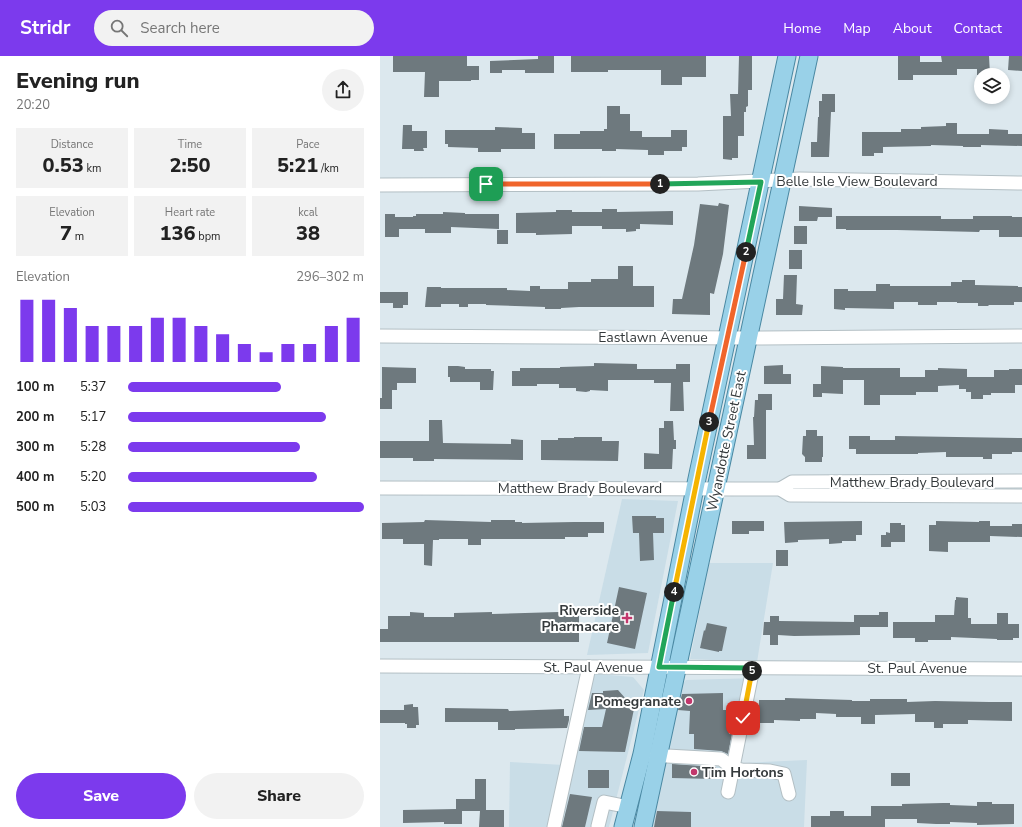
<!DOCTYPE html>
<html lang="en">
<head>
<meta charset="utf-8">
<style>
  :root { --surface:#fff; --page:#f2f2f2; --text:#222; --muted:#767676; --accent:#7c3aed }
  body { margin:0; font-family:"Nunito Sans",sans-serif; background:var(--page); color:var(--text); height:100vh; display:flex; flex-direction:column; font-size:15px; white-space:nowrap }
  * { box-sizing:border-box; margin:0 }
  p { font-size:13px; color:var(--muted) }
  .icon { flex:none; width:22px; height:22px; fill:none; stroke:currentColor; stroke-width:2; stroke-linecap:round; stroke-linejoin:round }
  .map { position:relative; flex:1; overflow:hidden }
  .panel { display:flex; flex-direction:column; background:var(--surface); width:380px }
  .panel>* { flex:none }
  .fabs { position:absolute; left:594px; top:12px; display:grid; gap:8px }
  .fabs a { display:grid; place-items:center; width:36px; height:36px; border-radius:50%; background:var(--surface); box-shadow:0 2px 6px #0003; font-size:20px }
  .pin { position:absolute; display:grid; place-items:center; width:34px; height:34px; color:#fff; margin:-17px; border-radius:8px; box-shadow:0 2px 6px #0006 }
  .km { position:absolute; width:20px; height:20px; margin:-10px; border-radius:50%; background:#222; color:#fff; font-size:11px; line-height:20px; text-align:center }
  .round { display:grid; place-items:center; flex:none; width:42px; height:42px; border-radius:21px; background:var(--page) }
  .headline { display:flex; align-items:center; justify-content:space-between; height:68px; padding:0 16px }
  h1 { font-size:22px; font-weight:800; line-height:30px }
  .figures { display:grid; grid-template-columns:repeat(3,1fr); gap:6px; height:68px; padding:4px 16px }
  .figures div { display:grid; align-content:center; border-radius:0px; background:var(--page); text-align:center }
  .figures b { font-size:20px; font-weight:800 }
  .figures small { font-size:11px; font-weight:400 }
  .figures p { font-size:11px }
  .chart { height:112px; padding:8px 16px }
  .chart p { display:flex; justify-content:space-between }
  .chart svg { width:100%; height:72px; margin-top:4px; stroke:var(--accent); stroke-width:6 }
  .cta { display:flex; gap:8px; margin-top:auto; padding:8px 16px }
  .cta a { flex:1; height:46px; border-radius:24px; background:var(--accent); color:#fff; font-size:16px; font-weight:800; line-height:46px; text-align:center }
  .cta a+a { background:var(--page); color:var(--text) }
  ul { padding:0 16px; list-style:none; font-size:13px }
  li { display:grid; grid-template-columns:64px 48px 1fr; align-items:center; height:30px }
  li i { height:10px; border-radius:5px; background:var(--accent) }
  header { display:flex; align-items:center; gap:24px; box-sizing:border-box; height:56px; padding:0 20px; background:var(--accent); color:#fff }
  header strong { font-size:19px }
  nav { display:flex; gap:22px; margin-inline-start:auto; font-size:14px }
  .search { width:280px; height:36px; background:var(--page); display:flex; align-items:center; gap:10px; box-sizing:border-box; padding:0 14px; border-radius:22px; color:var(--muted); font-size:15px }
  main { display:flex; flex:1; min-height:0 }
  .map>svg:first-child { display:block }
</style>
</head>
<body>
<header>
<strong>Stridr</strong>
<div class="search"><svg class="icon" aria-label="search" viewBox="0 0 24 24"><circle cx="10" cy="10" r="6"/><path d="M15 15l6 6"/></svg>Search here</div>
<nav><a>Home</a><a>Map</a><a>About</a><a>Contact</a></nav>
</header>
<main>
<section class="panel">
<div class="headline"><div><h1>Evening run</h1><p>20:20</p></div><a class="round"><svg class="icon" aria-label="share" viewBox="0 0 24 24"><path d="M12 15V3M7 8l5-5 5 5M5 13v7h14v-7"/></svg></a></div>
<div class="figures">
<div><p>Distance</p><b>0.53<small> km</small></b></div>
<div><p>Time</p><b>2:50</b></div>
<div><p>Pace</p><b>5:21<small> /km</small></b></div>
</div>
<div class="figures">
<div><p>Elevation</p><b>7<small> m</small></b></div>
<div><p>Heart rate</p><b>136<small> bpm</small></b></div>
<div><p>kcal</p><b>38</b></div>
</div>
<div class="chart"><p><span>Elevation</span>296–302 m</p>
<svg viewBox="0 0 160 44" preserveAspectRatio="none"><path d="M5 44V6M15 44V6M25 44V11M35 44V22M45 44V22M55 44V22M65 44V17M75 44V17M85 44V22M95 44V27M105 44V33M115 44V38M125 44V33M135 44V33M145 44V22M155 44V17"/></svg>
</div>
<ul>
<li><b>100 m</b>5:37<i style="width:65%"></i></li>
<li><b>200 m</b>5:17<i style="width:84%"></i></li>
<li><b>300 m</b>5:28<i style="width:73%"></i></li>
<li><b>400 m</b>5:20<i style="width:80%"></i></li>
<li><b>500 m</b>5:03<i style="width:100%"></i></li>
</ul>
<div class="cta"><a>Save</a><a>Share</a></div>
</section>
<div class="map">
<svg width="642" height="771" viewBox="0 0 642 771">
  <rect width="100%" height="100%" fill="#dce8ee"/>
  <!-- built -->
  <g fill="#c9dde7">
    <path d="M242,443L298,445L268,597L207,599Z"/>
    <path d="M329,507H393L377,606L310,603Z"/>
    <path d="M205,617L253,621L264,634L229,771H129L130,706L184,709Z"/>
    <path d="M377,622L361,707L427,704L424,771H270L301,629L306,624Z"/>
  </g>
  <!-- building -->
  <g fill="#6e797e">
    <path d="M13,0H87V10H99V24H91V25H59V41H44L45,16H13Z"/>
    <path d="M158,0H174V17H145V14H122V17H110V5L158,3Z"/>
    <path d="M191,0H326V21H302V29H281V14H228V16H191Z"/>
    <path d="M359,0H372V34H368V50L366,51V56H364V80H358V102H352V104L343,103V60H351L350,38H358Z"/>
    <path d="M518,0H540V6H562L561,0H609L610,19H597V13H577V19H533V24H518Z"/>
    <path d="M629,0H642V15L628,14Z"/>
    <path d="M442,38H455V56H451L449,101H431V86H437L438,61H439V45H442Z"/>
    <path d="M227,50H240V58H250V75H262V81H291V74H307V91H302V95H284V99H268V94L236,93V95H222V93H174V78H200V75H224V73H227Z"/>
    <path d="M566,67H577V78H609V73L628,74V78H642V90L601,89V91H583V90L551,89V90L503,91V97H494V100H482V76H521V73H541V71L566,70Z"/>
    <path d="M23,69H32V75H47V92H43L44,95H34V93H22Z"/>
    <path d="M115,71L142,72V77H155V93H121V96H98V92L68,91V88H65V74H115Z"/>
    <path d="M339,147L349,149L343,198L334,238L330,237V259L292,258L293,243H302L314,189L320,148L338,150Z"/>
    <path d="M419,150L452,152V161H438L437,165H419Z"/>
    <path d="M222,153H237V156L293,155V169L260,168V173H256V175L246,176V173H222V170H192V178L156,179V177H136V157L176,156V154H192V156H222Z"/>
    <path d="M63,156L85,157V158H119V173L71,171V177H45V173H19V181H5V158H15V161H33V160H36V158H63Z"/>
    <path d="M456,160H561V163H593V160H632V161H642V181H619V174H600L599,176L517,174H466V173H456Z"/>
    <rect x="414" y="170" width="13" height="18"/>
    <rect x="117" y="174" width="11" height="14"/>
    <rect x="409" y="194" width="13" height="19"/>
    <path d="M238,210H253V230H274V251H199L181,252V253H165V251L106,249V248H88V251H79V248H61V251H45L47,231H61V232H127V234L150,235V230H160V233H188V226H211V223H238Z"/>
    <path d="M404,219H417L416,248L423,249L422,259H396V243H403Z"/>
    <path d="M582,224H595V229L638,230V231H642V246H634V249H608L609,250H598V247H577V246H557V249H538V246H514V253L465,252V254L454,253V233H468V235H496V228H510V230H571V226H582Z"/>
    <path d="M0,236H28V249H23V252H13V247H0Z"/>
    <path d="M214,307L257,308V313H296V308H310V326H303L304,355H290L291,327H274V324H228V335L210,334V335L206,336L196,335V332H179V328H157V330H132V315H140V312H180V311L214,310Z"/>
    <path d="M403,309V318H411V328H384V310Z"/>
    <path d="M68,310H78L85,311V313H111V315H114L113,334H100V326H70V321H68Z"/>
    <path d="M441,310L463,311V312H520V321H545V314H558V312L587,313V321H614V314H629V313H642V329H635V337H611V339H603V343H591V336H586V333H579V329L558,330V336H536V339H500V349H484V324H463V338L442,337V341H433V328H441Z"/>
    <path d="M2,311L36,312V327H17V334H12V353H0V342H2Z"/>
    <path d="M378,338H392V354H386V403H367V389H374L373,361H374L375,344H378Z"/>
    <path d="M49,364H62L63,387L131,388V383L143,384V404L54,403V405H33V402H0V385H49Z"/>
    <path d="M284,365H293L294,384H296V393H293L292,413H264V397L279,398V372H284Z"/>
    <path d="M426,374H437V380H443V401H442V406H425V401L422,398L423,380H426Z"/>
    <path d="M469,380H490V384H515V380L642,382V396H632V398H612V403H603V401H566V396L538,397V398H476V393H469Z"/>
    <path d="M194,381H222V385H239L238,405L161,404V384H178V382H194Z"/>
    <path d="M252,460H276V462H284V477H273L274,504L260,505L259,477H253Z"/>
    <path d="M45,464L111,466V464H135V466H142V467L194,466H224V477H208V481H185V483H101V489H88V483H59V484H53L52,510L44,509V488H23V483H2V467L44,466Z"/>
    <path d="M352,465H384V475H369V478H352Z"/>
    <path d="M482,465V479H476V485H462V487L449,488V483L418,484V486L405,487L404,466Z"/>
    <path d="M556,465L599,466V465H610V470H632V468H642V481L610,480V486H568V496L549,495V469H556Z"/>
    <path d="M510,467H521V469H525V486H511V491H501V479H506V476L510,477Z"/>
    <rect x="396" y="494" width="12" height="16"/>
    <path d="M239,531L267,537L255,593L227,587Z"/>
    <path d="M576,541L588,542V562H591V568H617V557H628V568H639V582H633V584H617V583L571,581V584H548V586H535V582H513V566H555V559H574L575,544H576Z"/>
    <path d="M30,556L44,557V561H74V557L112,556V558L179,556V560H199V586H0V573H8V560H30Z"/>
    <path d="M499,556H508V571H480V579L414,580L398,579V589H390V579H383L384,566H390V560H399V565L474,566V559H499Z"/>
    <path d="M327,567L347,571L342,595H339V596L320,592L324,574L325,575Z"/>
    <path d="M238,634L246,643V652L254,653L245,696L199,695L204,671H222L226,653L208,654L212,637H223V635Z"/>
    <path d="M343,637V654H348L349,678H352L348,698L341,695L314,693V678H309L310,655L298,654L302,638Z"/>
    <path d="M405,642L472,644V645H490V643H527V646L555,645L609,646H632V665L588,664V668H563V672H554V666H535V658L495,659V668H481V661H456V658L436,657V663H420V665L394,664V667H379V644H405Z"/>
    <path d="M33,648V651H38L39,669H36V672H27V668H25V667H0V654H24V649Z"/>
    <path d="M65,652L128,653L129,655L184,653V660H189V664L187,672L135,673V674H118V666H65Z"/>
    <path d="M292,708L336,711L335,723L292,722Z"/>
    <rect x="208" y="714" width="21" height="18"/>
    <rect x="511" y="717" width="19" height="13"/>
    <path d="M95,723H106V754H124V771H99L100,755H82V768H64V766L23,767V754L76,753V743H95Z"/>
    <path d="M190,738L212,741L205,771H182Z"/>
    <path d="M597,746H612V748H634V768L597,769V767L570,766V768H556L537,767V763H505V771H431V760H450V755H464V760H491V750H522V748L563,747H570V749L597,750Z"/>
    <path d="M277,755L311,756V771H274Z"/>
  </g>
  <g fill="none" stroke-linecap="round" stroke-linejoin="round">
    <defs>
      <g id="minor">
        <path d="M0,129L318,128L420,123L642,127"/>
        <path d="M0,280L368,282L642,280"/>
        <path d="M0,432L355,433H400L410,439L642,440"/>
        <path d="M400,433L412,426L642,425"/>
        <path d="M0,610L642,613"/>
        <path d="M269,699L341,703L353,712L362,714L390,715L404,718L409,738"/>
        <path d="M348,736L373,612"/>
        <path d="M218,770L224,746L249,751"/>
        <path d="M174,771L209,611"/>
      </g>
      <g id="major">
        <path d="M243,771L262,698L315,432L407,0"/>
        <path d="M263,771L429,0"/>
      </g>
    </defs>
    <!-- minor casing -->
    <use href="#minor" stroke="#b3bfc4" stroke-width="15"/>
    <!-- major casing -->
    <use href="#major" stroke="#4a88a2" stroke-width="19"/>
    <!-- minor -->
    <use href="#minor" stroke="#fff" stroke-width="13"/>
    <!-- major -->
    <use href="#major" stroke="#99d1e8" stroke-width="17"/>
  </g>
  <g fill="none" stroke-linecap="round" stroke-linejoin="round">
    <defs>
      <path id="split-1" d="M106,128H280"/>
      <path id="split-2" d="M280,128L381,126L366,196"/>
      <path id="split-3" d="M329,366L366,196"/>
      <path id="split-4" d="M294,536L329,366"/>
      <path id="split-5" d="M294,536L279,611L373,612L372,615"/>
      <path id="split-6" d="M363,662L372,615"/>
    </defs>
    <!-- split-1 casing -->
    <use href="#split-1" stroke="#fff" stroke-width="8"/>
    <!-- split-2 casing -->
    <use href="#split-2" stroke="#fff" stroke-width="8"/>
    <!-- split-3 casing -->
    <use href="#split-3" stroke="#fff" stroke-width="8"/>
    <!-- split-4 casing -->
    <use href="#split-4" stroke="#fff" stroke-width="8"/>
    <!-- split-5 casing -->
    <use href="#split-5" stroke="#fff" stroke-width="8"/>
    <!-- split-6 casing -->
    <use href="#split-6" stroke="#fff" stroke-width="8"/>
    <!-- split-1 -->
    <use href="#split-1" stroke="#f0652b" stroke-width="5"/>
    <!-- split-2 -->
    <use href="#split-2" stroke="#22a559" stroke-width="5"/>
    <!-- split-3 -->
    <use href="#split-3" stroke="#f0652b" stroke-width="5"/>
    <!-- split-4 -->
    <use href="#split-4" stroke="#f5b400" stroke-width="5"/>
    <!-- split-5 -->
    <use href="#split-5" stroke="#22a559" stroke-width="5"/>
    <!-- split-6 -->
    <use href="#split-6" stroke="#f5b400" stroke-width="5"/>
  </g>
  <!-- markers -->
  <g fill="#c2376c" stroke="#fff" stroke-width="1.5">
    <path d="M245 556h4v4h4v4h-4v4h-4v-4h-4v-4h4z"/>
    <circle cx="309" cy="645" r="4"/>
    <circle cx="314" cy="716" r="4"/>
  </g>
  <g text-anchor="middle" stroke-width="4" stroke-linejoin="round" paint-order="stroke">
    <!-- street labels -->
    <g font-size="14" fill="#353a3c" stroke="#fff">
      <text x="477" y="130">Belle Isle View Boulevard</text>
      <text x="273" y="286">Eastlawn Avenue</text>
      <text transform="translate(346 385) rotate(-78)" y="5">Wyandotte Street East</text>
      <text x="532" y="431">Matthew Brady Boulevard</text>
      <text x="200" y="437">Matthew Brady Boulevard</text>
      <text x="213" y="616">St. Paul Avenue</text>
      <text x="537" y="617">St. Paul Avenue</text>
    </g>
    <!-- poi labels -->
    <g font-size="14" font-weight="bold" fill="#353a3c" stroke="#fff" text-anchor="end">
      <text x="239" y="559">Riverside<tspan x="239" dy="16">Pharmacare</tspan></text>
      <text x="301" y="650">Pomegranate</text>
      <text x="322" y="721" text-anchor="start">Tim Hortons</text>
    </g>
  </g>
</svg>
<div class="fabs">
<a><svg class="icon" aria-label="layers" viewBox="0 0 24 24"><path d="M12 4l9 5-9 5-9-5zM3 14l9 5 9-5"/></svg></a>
</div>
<div class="pin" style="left:106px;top:128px;background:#1e9e55"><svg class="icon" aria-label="arrive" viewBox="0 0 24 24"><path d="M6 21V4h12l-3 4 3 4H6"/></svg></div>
<div class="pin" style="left:363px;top:662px;background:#d93025"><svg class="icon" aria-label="check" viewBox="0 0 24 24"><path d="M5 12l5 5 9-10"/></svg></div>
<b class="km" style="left:280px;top:128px">1</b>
<b class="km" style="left:366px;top:196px">2</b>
<b class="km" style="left:329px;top:366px">3</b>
<b class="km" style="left:294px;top:536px">4</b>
<b class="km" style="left:372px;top:615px">5</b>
</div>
</main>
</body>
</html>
